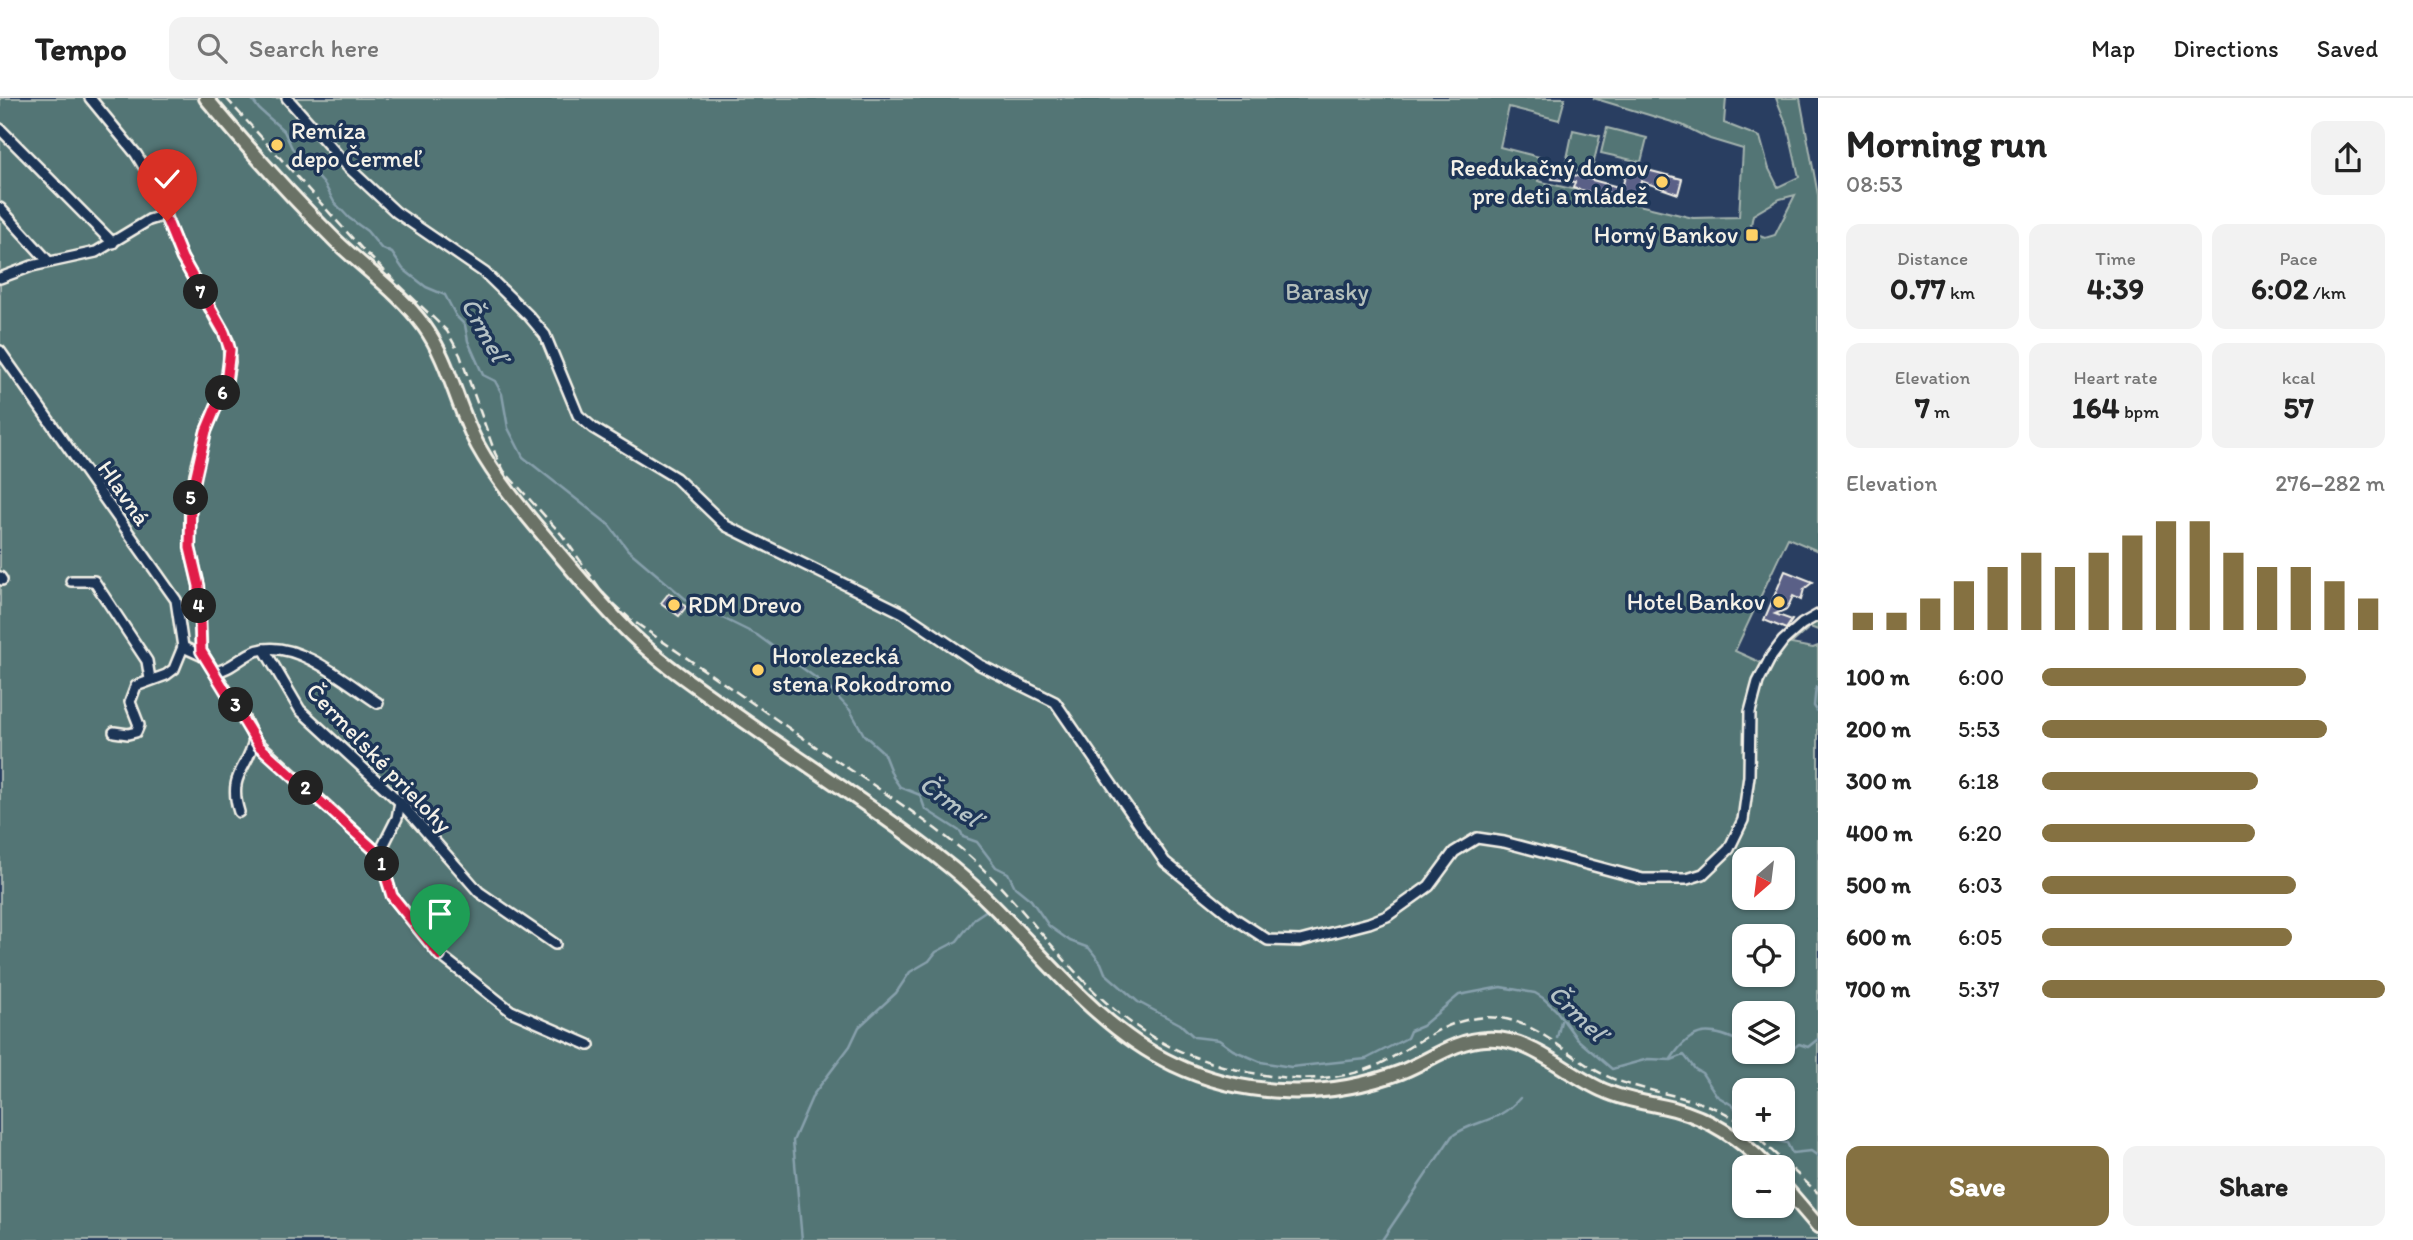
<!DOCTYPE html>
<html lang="en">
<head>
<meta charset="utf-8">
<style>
  :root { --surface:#fff; --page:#f2f2f2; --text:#222; --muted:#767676; --line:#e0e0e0; --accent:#857141 }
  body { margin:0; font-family:Itim,sans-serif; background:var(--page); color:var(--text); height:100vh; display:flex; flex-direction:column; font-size:26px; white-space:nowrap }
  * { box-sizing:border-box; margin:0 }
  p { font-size:23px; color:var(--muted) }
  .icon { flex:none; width:38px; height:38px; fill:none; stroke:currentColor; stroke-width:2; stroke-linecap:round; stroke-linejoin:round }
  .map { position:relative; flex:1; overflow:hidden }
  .side { display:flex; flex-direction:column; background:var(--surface); width:595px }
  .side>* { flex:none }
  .needle { width:46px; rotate:208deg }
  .controls { position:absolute; left:1732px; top:749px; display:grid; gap:14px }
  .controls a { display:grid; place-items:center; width:63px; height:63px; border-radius:14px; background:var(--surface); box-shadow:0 2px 5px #0004; font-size:35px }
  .pin { position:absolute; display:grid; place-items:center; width:60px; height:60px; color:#fff; margin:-72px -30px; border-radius:50% 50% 50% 0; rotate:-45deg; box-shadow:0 0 7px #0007 }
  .pin .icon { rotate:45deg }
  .km { position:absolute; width:35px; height:35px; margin:-18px; border-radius:50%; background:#222; color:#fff; font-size:19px; line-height:35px; text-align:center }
  .round { display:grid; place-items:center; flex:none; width:74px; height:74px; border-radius:14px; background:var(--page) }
  .headline { display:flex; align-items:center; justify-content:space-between; height:119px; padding:0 28px }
  h1 { font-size:38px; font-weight:800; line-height:52px }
  .stats { display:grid; grid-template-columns:repeat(3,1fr); gap:10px; height:119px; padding:7px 28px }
  .stats div { display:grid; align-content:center; border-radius:14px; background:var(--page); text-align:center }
  .stats b { font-size:30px; font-weight:800 }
  .stats small { font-size:19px; font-weight:400 }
  .stats p { font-size:19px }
  .chart { height:196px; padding:14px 28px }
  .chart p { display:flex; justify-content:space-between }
  .chart svg { width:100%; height:126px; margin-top:7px; stroke:var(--accent); stroke-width:6 }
  .primary-button { display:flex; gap:14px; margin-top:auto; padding:14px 28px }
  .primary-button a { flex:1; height:80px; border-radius:14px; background:var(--accent); color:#fff; font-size:28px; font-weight:800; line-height:80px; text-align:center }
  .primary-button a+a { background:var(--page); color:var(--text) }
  ul { padding:0 28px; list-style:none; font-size:23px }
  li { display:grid; grid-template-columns:112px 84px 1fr; align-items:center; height:52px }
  li i { height:18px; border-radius:9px; background:var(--accent) }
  header { display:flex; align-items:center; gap:42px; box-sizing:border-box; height:98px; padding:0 35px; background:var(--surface); border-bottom:2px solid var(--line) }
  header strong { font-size:33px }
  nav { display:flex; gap:38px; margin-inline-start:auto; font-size:24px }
  .search { width:490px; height:63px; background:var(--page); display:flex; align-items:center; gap:18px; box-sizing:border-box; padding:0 24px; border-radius:14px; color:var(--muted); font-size:26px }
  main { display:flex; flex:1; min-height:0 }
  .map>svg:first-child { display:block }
</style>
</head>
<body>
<header>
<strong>Tempo</strong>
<div class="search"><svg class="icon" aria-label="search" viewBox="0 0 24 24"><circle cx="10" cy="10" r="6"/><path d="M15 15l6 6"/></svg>Search here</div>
<nav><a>Map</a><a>Directions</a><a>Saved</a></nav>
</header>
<main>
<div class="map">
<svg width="1818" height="1142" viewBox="0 0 1818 1142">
  <rect width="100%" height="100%" fill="#293e61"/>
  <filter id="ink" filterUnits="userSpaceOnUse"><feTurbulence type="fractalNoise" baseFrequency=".0143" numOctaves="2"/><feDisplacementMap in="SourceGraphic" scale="14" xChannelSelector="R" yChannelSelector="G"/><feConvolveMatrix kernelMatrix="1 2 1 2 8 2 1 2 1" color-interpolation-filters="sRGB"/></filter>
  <g filter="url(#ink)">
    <!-- green -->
    <g fill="#537575" stroke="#a4b3ae" stroke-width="2" fill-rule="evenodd">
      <path d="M0,0H1565L1559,22L1509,9L1500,49L1543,60L1538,83L1693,120L1739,119L1743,51L1710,41L1682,27L1593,0H1726L1724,25L1760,39L1769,71L1778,89L1799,79L1788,30L1776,0H1800L1818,97V453L1788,440L1735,553L1766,567L1771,559L1818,517V532L1810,529L1791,546L1813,550L1818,548V1142H0ZM1795,97L1775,137L1765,140L1757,137L1751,127L1753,117L1780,101ZM1745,761H1783V800H1745ZM1745,838H1783V877H1745ZM1745,915H1783V954H1745ZM1745,992H1783V1031H1745ZM1745,1069H1783V1108H1745Z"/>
      <path d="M1607,30L1647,40L1641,64L1601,55Z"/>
      <path d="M1573,32L1600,38L1591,76L1565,70Z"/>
    </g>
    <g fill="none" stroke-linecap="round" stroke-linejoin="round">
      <!-- stream -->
      <g stroke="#87a0ac" stroke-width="2.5">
        <path d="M251,0L259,11L284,33L292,50L325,87L334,104L349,120L367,133L381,150L392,155L403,171L426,189L445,197L456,218L465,227L468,243L483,277L495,283L502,296L508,330L523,359L609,427L628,452L688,503L757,537L827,588L850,612L864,637L883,654L893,679L900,689L920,697L925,711L961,734L963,739L977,744L996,769L1008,775L1015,789L1031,802L1049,828L1070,843L1089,850L1101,865L1105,875L1138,904L1180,926L1194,939L1219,942L1233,952L1261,964L1291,969L1366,961L1407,940L1410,933L1422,928L1459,897L1501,889L1535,895L1543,900L1556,912L1577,941L1612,971L1648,961L1671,962L1684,957L1695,971L1702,975L1717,998L1732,1007L1745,1020"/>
        <path d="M1816,589L1814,608L1818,614"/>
        <path d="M1557,940L1561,923"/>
        <path d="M1759,954L1780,960L1799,946L1808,949L1818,941"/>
        <path d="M1671,961C1693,927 1711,930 1745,946"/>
        <path d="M1757,1031L1768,1041L1787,1045L1792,1055L1811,1053L1818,1058"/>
        <path d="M802,1142L793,1043L813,997L850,948L859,929L896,895L910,874L929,863L936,854L957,843L975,820L990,810"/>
        <path d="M1382,1142L1452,1038C1475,1021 1498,1026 1520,1000"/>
      </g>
    </g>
    <!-- building -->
    <g fill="#5a6187" stroke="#f4f1e8" stroke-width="2">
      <path d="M1628,67L1682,81L1678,96L1641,83L1637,101L1599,93L1598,96L1573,90L1575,84L1552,81L1555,72L1622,90Z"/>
      <path d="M1785,473L1813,484L1804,491L1801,502L1793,498L1787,511L1775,516L1792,522L1786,531L1764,522Z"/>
      <path d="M669,495L686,509L679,518L661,505Z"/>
    </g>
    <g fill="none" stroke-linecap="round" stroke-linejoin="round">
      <defs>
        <g id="minor">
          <path d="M90,0L136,56L159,93L167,123L182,160L228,243L230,264L226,285L206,333L195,376L190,413V450L199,488L201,553L243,618L254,641C249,671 227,675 239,714"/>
          <path d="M287,0L349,70L396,114L485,175L529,218L545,237L578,317L593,330L676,380L726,428L903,515L980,567L1055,604L1165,764L1234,820L1268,842L1300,843L1369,825L1387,818L1429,788L1454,754L1477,740L1504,744L1643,781H1687L1703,776L1729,751L1743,722L1749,678L1750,614L1758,584L1771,559L1783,543L1802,526L1818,517"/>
          <path d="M0,31L113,145"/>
          <path d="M0,110L49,164"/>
          <path d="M0,180L32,168L96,154L149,122L165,117"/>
          <path d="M0,253L176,502L183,549L203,558"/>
          <path d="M0,479L2,482"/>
          <path d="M71,483H94L147,563L150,581"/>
          <path d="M264,551C301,545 347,585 378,605"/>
          <path d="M215,574C234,571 245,553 264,551L300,612L400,704L479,794L555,846"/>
          <path d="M114,634L128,636L136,634L139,627L130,604L136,588L166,577L174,571L183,549"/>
          <path d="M254,641L379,756L392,798L440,857L511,913L589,947"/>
          <path d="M379,756L397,720L400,704"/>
        </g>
        <g id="major">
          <path d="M206,0C247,49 291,98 336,143C365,171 400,195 424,228C450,264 457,310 478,348C498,384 525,415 551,446C577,477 603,509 632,537C662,566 696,588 729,612C803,665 882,714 953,771C1027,832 1086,925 1173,966C1244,1000 1327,1002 1401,974C1429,963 1455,942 1486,941C1531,938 1566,977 1605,993C1627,1003 1651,1005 1674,1011C1711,1021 1742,1042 1768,1069"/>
          <path d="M1783,1087L1818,1128"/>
        </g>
      </defs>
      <!-- minor casing -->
      <use href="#minor" stroke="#f4f1e8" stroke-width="14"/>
      <!-- major casing -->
      <use href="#major" stroke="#f4f1e8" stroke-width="18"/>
      <!-- minor -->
      <use href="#minor" stroke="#1d3557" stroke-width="9"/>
      <!-- major -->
      <use href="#major" stroke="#6a7266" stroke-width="12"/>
      <!-- rail -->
      <g stroke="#f4f1e8" stroke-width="2.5" stroke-dasharray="10 5" stroke-linecap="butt">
        <path d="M226,0L363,152L447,233L460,257L495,355L504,373L562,437L604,496L630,521C697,567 764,613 831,659C875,688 919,717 960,750C1039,816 1087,917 1187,956C1243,978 1323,993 1380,966C1419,946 1452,914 1500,920C1544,926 1575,967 1616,982C1658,998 1708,998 1745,1028"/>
        <path d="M1748,1031L1818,1095"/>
      </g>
    </g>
  </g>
  <g fill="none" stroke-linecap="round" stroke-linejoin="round" filter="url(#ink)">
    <defs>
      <path id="route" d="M167,123L182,160L224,234L230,252L226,285L206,333L191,399L190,450L199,488L201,553L259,648L379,756L392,798L440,858"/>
    </defs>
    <!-- route casing -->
    <use href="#route" stroke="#fff" stroke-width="14"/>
    <!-- route -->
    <use href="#route" stroke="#e11d48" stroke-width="9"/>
  </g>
  <!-- markers -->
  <g fill="#ffd166" stroke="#1d3557" stroke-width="2.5">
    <circle cx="277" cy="47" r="7"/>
    <circle cx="1662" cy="84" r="7"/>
    <rect x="1745" y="130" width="14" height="14" rx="3.5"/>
    <circle cx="1779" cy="504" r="7"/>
    <circle cx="674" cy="507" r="7"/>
    <circle cx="758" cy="572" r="7"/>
  </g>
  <g text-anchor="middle" stroke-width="7" stroke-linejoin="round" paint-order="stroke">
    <!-- poi labels -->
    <g font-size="24" fill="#f4f1e8" stroke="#1d3557" text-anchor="start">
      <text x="291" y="41">Remíza<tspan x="291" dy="28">depo Čermeľ</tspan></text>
      <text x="1648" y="78" text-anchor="end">Reedukačný domov<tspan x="1648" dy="28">pre deti a mládež</tspan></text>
      <text x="1738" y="145" text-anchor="end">Horný Bankov</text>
      <text x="1765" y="512" text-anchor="end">Hotel Bankov</text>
      <text x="688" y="515">RDM Drevo</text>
      <text x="772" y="566">Horolezecká<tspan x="772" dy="28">stena Rokodromo</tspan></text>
    </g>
    <!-- park labels -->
    <g font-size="24" fill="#b4bfba" stroke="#1d3557">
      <text x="1327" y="202">Barasky</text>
    </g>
    <!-- street labels -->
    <g font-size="24" fill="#f4f1e8" stroke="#1d3557">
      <text transform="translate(124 395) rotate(55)" y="8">Hlavná</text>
      <text transform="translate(379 660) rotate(46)" y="8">Čermeľské prielohy</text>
    </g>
    <!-- water labels -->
    <g font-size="26" font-style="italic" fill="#b5c2c5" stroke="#1d3557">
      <text transform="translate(485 232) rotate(61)" y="9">Črmeľ</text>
      <text transform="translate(951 703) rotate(36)" y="9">Črmeľ</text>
      <text transform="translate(1578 915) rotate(44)" y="9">Črmeľ</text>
    </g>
  </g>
</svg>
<div class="controls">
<a><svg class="needle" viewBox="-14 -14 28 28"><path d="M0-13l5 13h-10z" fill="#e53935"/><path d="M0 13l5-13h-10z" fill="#767676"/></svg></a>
<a><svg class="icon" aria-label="locate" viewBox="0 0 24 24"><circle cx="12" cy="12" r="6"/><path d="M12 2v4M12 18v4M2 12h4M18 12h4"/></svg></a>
<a><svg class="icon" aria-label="layers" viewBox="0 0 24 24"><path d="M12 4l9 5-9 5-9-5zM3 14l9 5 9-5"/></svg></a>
<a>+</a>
<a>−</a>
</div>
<div class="pin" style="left:440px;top:858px;background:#1e9e55"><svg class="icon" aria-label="arrive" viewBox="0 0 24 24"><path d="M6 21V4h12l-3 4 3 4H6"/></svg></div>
<div class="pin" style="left:167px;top:123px;background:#d93025"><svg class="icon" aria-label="check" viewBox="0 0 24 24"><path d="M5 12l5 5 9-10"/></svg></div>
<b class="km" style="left:382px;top:766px">1</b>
<b class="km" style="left:306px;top:690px">2</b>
<b class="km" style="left:236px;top:607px">3</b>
<b class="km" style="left:199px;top:508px">4</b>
<b class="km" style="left:191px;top:400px">5</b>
<b class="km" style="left:223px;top:295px">6</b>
<b class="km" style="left:201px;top:194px">7</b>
</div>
<section class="side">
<div class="headline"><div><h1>Morning run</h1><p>08:53</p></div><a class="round"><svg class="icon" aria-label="share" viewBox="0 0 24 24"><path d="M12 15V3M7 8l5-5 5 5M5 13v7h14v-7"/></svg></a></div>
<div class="stats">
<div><p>Distance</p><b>0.77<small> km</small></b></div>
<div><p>Time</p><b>4:39</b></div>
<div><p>Pace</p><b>6:02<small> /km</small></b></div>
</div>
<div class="stats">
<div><p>Elevation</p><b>7<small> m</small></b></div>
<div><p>Heart rate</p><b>164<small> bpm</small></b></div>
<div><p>kcal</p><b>57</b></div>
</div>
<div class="chart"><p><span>Elevation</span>276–282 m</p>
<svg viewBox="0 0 160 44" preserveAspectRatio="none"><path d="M5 44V38M15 44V38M25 44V33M35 44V27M45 44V22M55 44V17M65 44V22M75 44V17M85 44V11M95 44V6M105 44V6M115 44V17M125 44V22M135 44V22M145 44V27M155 44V33"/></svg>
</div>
<ul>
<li><b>100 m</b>6:00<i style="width:77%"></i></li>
<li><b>200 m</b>5:53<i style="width:83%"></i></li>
<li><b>300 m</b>6:18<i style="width:63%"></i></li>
<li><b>400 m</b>6:20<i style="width:62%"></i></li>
<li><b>500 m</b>6:03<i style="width:74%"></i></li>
<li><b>600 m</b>6:05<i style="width:73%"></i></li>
<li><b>700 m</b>5:37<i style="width:100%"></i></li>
</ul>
<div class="primary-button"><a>Save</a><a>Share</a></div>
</section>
</main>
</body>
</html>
